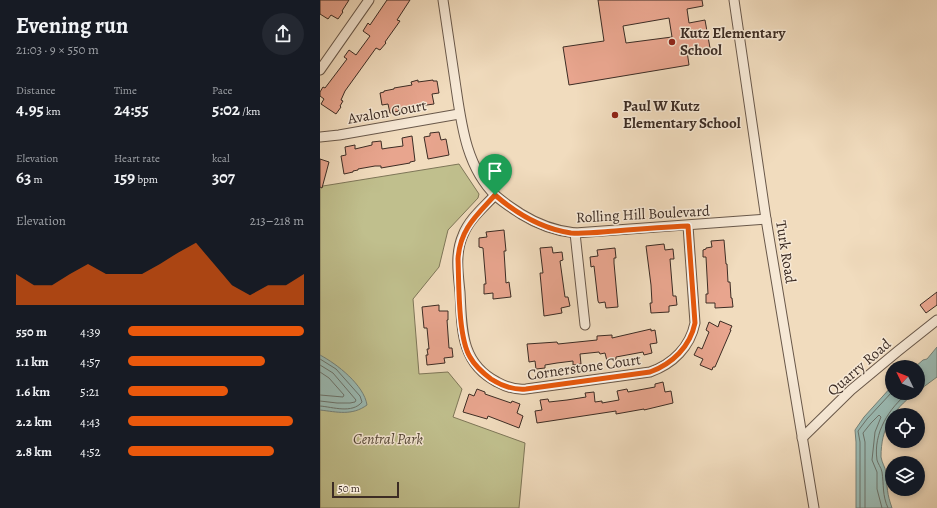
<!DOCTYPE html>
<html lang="en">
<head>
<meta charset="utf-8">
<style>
  :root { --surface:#171b24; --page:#242831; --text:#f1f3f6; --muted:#9ea1a6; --accent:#ea580c }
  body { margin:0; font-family:Alegreya,serif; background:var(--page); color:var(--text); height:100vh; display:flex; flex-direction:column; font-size:15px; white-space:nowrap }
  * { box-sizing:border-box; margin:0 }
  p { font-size:13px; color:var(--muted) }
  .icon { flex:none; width:22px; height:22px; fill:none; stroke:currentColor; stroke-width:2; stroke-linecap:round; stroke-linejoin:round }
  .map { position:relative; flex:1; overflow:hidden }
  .side { display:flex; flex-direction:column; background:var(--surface); width:320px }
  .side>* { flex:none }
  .needle { width:26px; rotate:313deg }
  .fabs { position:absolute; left:565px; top:360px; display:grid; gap:8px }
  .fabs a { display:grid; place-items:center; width:40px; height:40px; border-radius:50%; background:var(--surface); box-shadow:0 2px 6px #0003; font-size:20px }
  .scale { position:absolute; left:12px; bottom:10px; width:67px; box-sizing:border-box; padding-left:4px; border:2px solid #3c2c24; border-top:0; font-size:11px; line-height:14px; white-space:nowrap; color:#3c2c24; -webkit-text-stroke:3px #f6e8d5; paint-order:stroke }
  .pin { position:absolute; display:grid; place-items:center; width:34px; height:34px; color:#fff; margin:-41px -17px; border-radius:50% 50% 50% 0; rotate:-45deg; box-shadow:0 0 4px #0007 }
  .pin .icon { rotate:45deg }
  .round { display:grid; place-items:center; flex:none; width:42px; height:42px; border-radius:21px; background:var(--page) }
  .headline { display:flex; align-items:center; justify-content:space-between; height:68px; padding:0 16px }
  h1 { font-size:22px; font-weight:700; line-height:30px }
  .metrics { display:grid; grid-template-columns:repeat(3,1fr); gap:6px; height:68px; padding:4px 16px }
  .metrics div { display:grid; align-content:center }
  .metrics b { font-size:17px; font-weight:700 }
  .metrics small { font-size:11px; font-weight:400 }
  .metrics p { font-size:11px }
  .chart { height:112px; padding:8px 16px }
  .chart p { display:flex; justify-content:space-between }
  .chart svg { width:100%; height:72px; margin-top:4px; fill:var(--accent); opacity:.7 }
  ul { padding:0 16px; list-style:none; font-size:13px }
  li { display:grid; grid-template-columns:64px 48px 1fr; align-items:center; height:30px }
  li i { height:10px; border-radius:5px; background:var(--accent) }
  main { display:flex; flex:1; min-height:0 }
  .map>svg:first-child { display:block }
</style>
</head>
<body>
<main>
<section class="side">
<div class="headline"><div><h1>Evening run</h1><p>21:03 · 9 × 550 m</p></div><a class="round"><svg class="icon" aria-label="share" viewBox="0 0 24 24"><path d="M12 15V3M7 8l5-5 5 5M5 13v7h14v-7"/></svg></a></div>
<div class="metrics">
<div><p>Distance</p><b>4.95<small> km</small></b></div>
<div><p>Time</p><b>24:55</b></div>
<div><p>Pace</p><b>5:02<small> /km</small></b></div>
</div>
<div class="metrics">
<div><p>Elevation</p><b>63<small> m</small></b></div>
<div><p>Heart rate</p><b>159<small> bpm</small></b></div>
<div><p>kcal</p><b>307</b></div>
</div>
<div class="chart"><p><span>Elevation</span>213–218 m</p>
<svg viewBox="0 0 160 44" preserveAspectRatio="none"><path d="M0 44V25L10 32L20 32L30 25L40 19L50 25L60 25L70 25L80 19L90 12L100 6L110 19L120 32L130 38L140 32L150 32L160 25V44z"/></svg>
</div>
<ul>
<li><b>550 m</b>4:39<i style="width:100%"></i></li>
<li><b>1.1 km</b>4:57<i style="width:78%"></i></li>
<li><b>1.6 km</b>5:21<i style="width:57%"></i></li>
<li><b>2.2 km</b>4:43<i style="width:94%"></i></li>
<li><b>2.8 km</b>4:52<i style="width:83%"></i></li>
</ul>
</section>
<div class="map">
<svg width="617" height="508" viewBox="0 0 617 508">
  <rect width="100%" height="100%" fill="#f1dcbe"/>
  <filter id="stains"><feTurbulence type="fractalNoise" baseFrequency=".005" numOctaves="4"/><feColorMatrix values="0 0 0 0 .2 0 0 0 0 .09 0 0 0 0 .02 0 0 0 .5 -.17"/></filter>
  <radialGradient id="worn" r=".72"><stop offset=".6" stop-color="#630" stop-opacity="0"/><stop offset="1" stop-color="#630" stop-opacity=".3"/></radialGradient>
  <!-- green -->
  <path fill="#c0bf8d" stroke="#7e7658" d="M139,164L159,194L158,198L128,230L119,267L93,299L99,374L128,372L142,389L133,417L205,443L199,508H0V185L3,186Z"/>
  <!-- water -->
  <g fill="#9bbbb4" stroke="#75827a">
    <path d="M617,347V377L598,391V367H595L603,360L607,359Z"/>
    <path d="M0,355C17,364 44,385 47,405C32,416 17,412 0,410Z"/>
    <path d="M572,386V393H595C572,411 561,428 561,457C562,463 565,467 566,472C567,487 567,494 572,508H536V442L535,430L544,417Z"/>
  </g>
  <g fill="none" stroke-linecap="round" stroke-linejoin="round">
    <!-- shore -->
    <g stroke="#6c746c" stroke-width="1">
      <path d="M0,359L16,369L40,396L42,402C32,414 13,407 0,406"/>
      <path d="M0,365L13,373L36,400L35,402L30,403H17L0,401"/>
      <path d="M0,372L9,378L24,395L23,397L0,395"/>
      <path d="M540,508V442L538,431L547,419L572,392"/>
      <path d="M545,508V442L543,433L551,423L559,415L561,417L555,432L552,460L557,472V489L562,508"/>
      <path d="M568,508C562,495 564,485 562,472C561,467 558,464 557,460C553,433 569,408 588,393"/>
    </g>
  </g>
  <!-- building -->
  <g fill="#e8a58e" stroke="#3c2c24" fill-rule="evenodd">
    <path d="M0,0H29L22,11L23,12L18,19L11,15L8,19L0,14Z"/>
    <path d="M67,0H90L77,20L80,21L65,42L66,43L60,50L56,48L25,91L21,100L23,101L20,106L21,107L16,114L1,104L4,99L0,96V92L3,87L5,88L27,59L24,57L29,50L36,55L50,36L43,31L48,23L50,25Z"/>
    <path d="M278,0H382L383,6L367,9L369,23L385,20L390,48L367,51L369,65L249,85L243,47L284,41ZM349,18L352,37L306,43L303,26Z"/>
    <path d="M98,80V82L113,80V81H117L119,93L112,94L114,104L78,109L79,111L70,113L68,104L62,105L60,93L64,92V91L74,89V88L92,85L91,82Z"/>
    <path d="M119,132L121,140L126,139L129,155L108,159L104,137L110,136V133Z"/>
    <path d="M92,136L95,161L90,162V163L61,168V166H55L38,169V170L33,171V172L24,174L21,156L26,155L25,147L35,145V149L52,145V142L61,141L62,149L68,148L83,146L82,138Z"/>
    <path d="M0,159L9,162L2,188L0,187Z"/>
    <path d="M184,230L186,251H184L186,283L189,282L191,297L173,299V293L164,294V284H166L163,248L159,247V238L167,237L166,232Z"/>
    <path d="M404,240L406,264H407L408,282H410L411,298H412L413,307L395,308V303H386V294H388L386,257H383V250L386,249V248L392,247L391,241Z"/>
    <path d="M344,244L345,250L353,249L354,259H350L353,296H356L357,305L349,306V312L331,313L330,303H332L331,285L326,246Z"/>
    <path d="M232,247L233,253L242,252L243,260L240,261L245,297H248L250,306L241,308L242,313L224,316L220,273H223L220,248Z"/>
    <path d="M295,248L296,258H294V263L298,307L286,308L285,302L279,303L278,301L274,266L271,267L270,257L278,256L277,250Z"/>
    <path d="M617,292V305L606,313L600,305Z"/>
    <path d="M119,305V311H128V320H127L129,348H132L133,357L124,358L125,363L107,365L106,355H108L107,349H109L107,328H104L102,307Z"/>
    <path d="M400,321L412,326L410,330H411L395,367H393L392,370L380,365L383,359L374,355L378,347L382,349L389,332L386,330L389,322L398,327Z"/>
    <path d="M331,329V331L335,330L337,343L330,344L332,353L324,355L323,352L296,357V359L287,361L285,353L280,354L279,352L260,354L261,364L253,365V361L237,363L225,365V368L216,369L215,361L209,362L207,344L237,342L238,344L277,340V336L292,335V338Z"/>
    <path d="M343,382L345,392L351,391L353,403L324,410V409L296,414V411L217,423L215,411L222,410L220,400L228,399L229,402L247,400L266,397L265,393L274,392L275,402L282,401V403L299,400L297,391L307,389L308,392L335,387V384Z"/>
    <path d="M157,389L165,392V394L191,403L192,401L200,404L197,413L203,416L199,428L168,416L167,419L143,412L149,394L154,396Z"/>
  </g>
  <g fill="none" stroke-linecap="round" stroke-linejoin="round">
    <defs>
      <g id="minor">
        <path d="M123,0C127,27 131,54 135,81C141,121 145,166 176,196C184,203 192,208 201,214C217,224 236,231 255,233L446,219"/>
        <path d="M414,0L446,219L494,508"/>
        <path d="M0,70L49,0"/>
        <path d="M0,137L19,135L139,114"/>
        <path d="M175,195C164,207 149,219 143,235C135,253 138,273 140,292C142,328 140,363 177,382C186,387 196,390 206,389L330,372C353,364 370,347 375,323L368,226"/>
        <path d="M255,233L265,325"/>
        <path d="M482,438L531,390L578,351L617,320"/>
      </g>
    </defs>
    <!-- minor casing -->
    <use href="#minor" stroke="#69584a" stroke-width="11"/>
    <!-- minor -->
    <use href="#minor" stroke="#f6e8d5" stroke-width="9"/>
  </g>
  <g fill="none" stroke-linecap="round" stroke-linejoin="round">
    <defs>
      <path id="route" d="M175,195C197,214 223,229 251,233C265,234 281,232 295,231C319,229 344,227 368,226L375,323C370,347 352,364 330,372L206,389C194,390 182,386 171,379C163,373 155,366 150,357C138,337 139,284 138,259C140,229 156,216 175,195Z"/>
    </defs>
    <!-- route casing -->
    <use href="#route" stroke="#fff" stroke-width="8"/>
    <!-- route -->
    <use href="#route" stroke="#ea580c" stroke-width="5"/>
  </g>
  <!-- markers -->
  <g fill="#8f2418" stroke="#f6e8d5" stroke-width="1.5">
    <circle cx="352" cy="42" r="4"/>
    <circle cx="295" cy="115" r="4"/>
  </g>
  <g text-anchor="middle" stroke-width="3" stroke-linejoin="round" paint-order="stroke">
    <!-- poi labels -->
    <g font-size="15" font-weight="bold" fill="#3c2c24" stroke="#f6e8d5" text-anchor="start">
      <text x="360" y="38">Kutz Elementary<tspan x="360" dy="17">School</tspan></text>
      <text x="303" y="111">Paul W Kutz<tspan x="303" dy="17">Elementary School</tspan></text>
    </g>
    <!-- street labels -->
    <g font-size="15" fill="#3c2c24" stroke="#f6e8d5">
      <text transform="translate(67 112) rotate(-10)" y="5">Avalon Court</text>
      <text transform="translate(323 214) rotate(-3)" y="5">Rolling Hill Boulevard</text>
      <text transform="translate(466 252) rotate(81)" y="5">Turk Road</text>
      <text transform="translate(264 367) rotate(-8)" y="5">Cornerstone Court</text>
      <text transform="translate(539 367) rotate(-41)" y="5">Quarry Road</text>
    </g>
    <!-- park labels -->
    <g font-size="15" font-style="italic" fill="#564939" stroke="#f6e8d5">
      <text x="68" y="444">Central Park</text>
    </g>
  </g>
  <rect width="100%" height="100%" filter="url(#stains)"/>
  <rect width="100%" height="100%" fill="url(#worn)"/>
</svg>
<div class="fabs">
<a><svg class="needle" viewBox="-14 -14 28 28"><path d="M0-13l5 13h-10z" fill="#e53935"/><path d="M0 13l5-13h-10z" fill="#9ea1a6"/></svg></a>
<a><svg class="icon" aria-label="locate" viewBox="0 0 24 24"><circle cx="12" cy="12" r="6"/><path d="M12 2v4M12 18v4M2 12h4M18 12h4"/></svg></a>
<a><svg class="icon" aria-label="layers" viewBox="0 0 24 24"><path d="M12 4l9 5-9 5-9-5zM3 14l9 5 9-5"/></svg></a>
</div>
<div class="scale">50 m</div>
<div class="pin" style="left:175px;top:195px;background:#1e9e55"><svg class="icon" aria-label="arrive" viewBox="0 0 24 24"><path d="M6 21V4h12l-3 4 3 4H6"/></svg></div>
</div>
</main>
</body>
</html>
